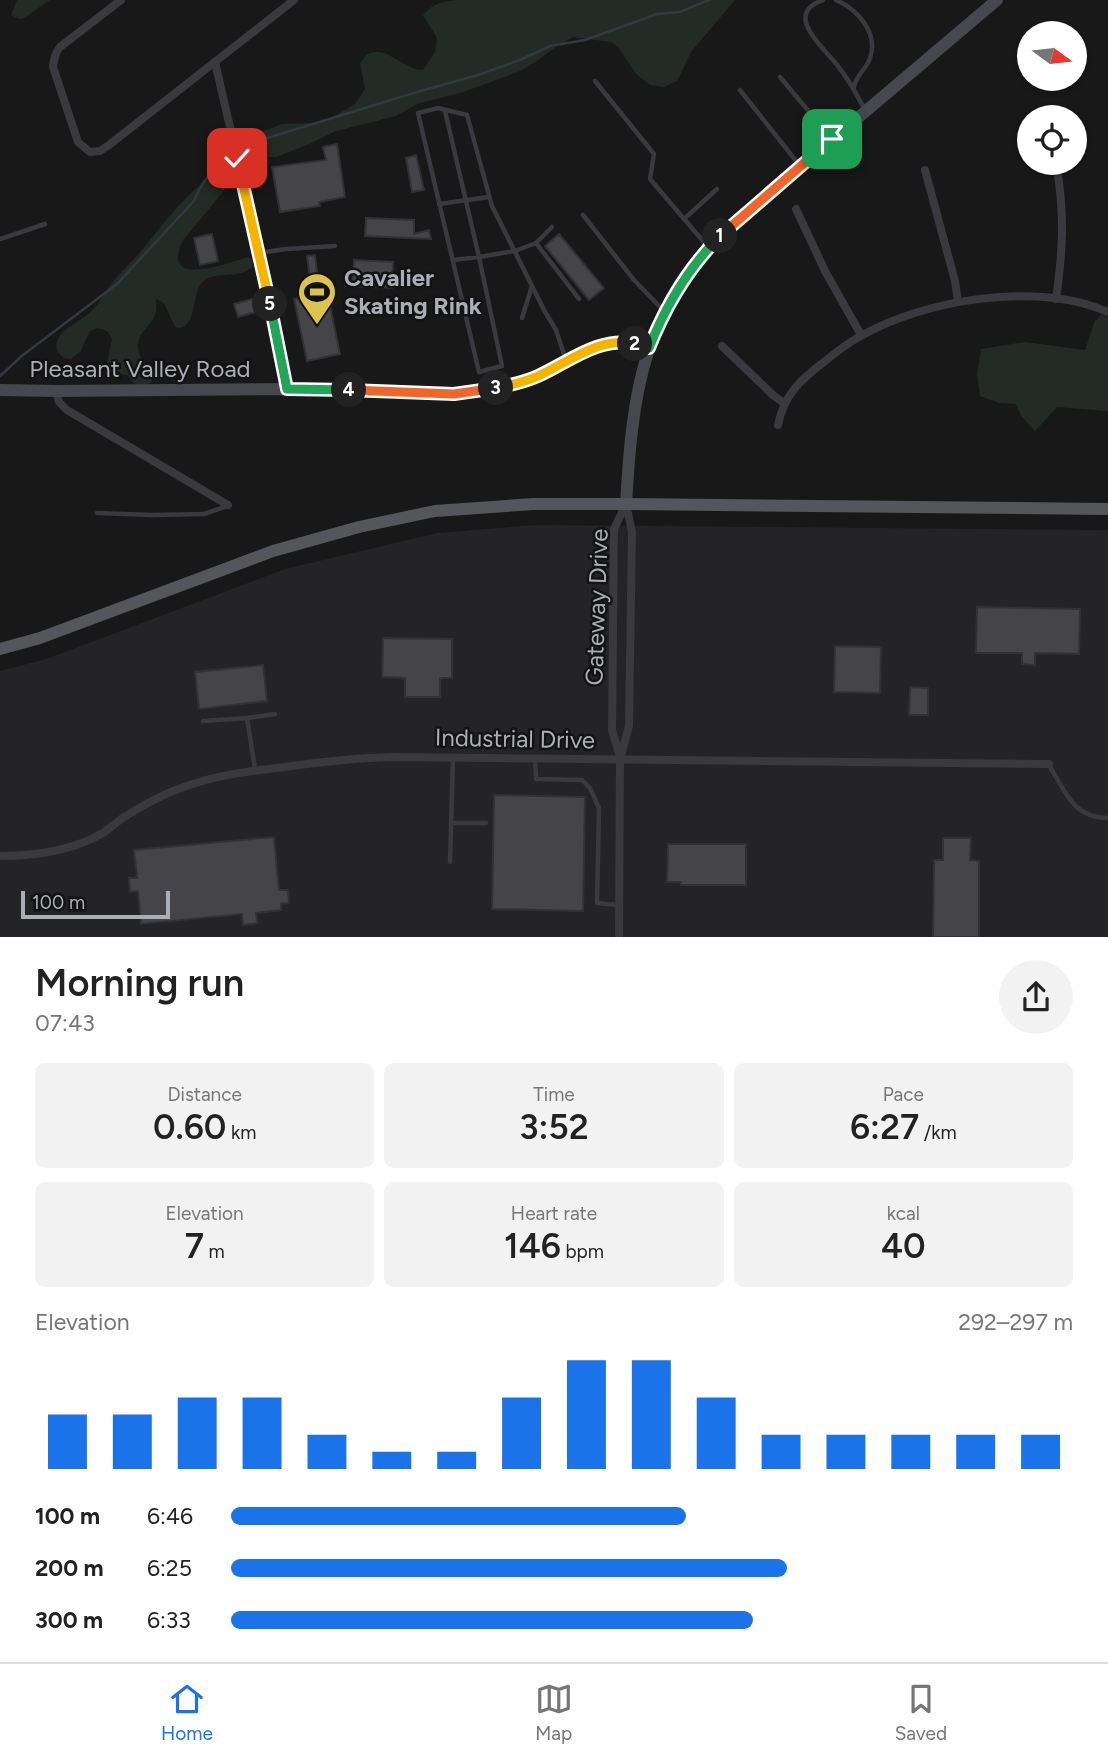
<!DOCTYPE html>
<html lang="en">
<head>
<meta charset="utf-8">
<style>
  :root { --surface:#fff; --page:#f2f2f2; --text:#222; --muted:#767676; --line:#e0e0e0; --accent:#1a73e8 }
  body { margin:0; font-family:Figtree,sans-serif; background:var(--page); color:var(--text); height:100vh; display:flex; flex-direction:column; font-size:26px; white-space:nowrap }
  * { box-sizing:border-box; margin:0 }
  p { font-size:23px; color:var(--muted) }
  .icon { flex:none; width:38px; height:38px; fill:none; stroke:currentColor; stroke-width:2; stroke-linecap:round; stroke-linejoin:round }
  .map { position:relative; height:937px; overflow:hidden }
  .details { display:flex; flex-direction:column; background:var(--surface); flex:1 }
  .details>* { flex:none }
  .needle { width:46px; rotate:105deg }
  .tools { position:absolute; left:1017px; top:21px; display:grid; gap:14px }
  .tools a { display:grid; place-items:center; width:70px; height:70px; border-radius:50%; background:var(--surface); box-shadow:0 2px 5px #0004; font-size:35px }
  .scale { position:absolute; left:21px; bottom:18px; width:149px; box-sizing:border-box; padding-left:7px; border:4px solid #abadb7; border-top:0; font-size:19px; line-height:24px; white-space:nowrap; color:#abadb7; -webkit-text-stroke:5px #131314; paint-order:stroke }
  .pin { position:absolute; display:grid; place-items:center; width:60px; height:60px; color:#fff; margin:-30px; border-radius:14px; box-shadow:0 4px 10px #0006 }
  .km { position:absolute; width:35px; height:35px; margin:-18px; border-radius:50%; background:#222; color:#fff; font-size:19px; line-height:35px; text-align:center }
  .round { display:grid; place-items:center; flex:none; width:74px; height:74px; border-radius:37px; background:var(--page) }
  .head { display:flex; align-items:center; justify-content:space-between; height:119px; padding:0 35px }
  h1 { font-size:38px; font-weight:600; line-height:52px }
  .metrics { display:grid; grid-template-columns:repeat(3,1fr); gap:10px; height:119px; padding:7px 35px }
  .metrics div { display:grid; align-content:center; border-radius:10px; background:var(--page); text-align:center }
  .metrics b { font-size:35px; font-weight:600 }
  .metrics small { font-size:19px; font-weight:400 }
  .metrics p { font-size:19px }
  .chart { height:196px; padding:14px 35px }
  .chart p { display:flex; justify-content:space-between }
  .chart svg { width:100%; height:126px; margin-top:7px; stroke:var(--accent); stroke-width:6 }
  ul { padding:0 35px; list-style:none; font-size:23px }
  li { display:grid; grid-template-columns:112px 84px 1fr; align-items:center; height:52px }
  li i { height:18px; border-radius:9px; background:var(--accent) }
  .dock { display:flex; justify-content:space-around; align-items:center; height:98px; border-top:2px solid var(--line); background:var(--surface); font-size:19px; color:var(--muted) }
  .dock a { display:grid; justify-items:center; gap:4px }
  .dock .current { color:var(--accent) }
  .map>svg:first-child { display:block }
</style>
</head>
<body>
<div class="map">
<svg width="1108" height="938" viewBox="0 0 1108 938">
  <rect width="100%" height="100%" fill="#181819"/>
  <!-- built -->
  <path fill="#242426" d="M536,525L1108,530V937L0,938V671L46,659L285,569L437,533Z"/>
  <!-- green -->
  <g fill="#242b26">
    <path d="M17,0H50L24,18L20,19L11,15Z"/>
    <path d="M459,0H735L691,52L677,81L664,87L650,85L636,74L618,47L611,42L573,37L557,46L534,63L518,72L463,92L417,104L396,116L336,131L307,145L276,157H266L257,147L262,132L282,124L314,123L330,119L355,104L365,89L360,63C363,60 365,56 368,54C385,44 404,70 423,70L435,52L437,38L423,15C433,3 443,1 459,0Z"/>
    <path d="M227,169H231L234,175L228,186L183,240C159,289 226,264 248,257L251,259L253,266C237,282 212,268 201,284C192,296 196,333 175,327L164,303L156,299C156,304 157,310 155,315C150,327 136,334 138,349C140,362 157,370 151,383L143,386H136L127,375L109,372L107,363L112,339L108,332L102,329L96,328L89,332L81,351L71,359L64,358L57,351C52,332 77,324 89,313C99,305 104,293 112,283C120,273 129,264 138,255C163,225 190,184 227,169Z"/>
    <path d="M1102,314L1108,318V411L1057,407L1035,431L1021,416L1016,404L1000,403L980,396L977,374L981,349L1025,342L1085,350L1095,321Z"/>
  </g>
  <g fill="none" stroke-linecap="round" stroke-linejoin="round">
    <!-- stream -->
    <g stroke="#333841" stroke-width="2.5">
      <path d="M245,147L261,140L417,92L478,75L520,60L550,46L585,40L657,14L680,12L709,0"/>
      <path d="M0,376L23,355L117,284L193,202L203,183L211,173L230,160"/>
    </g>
  </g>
  <!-- building -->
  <g fill="#454549" stroke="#323235" stroke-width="2">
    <path d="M337,144L345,197L319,202L320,206L280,212L272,167L326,160L323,147Z"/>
    <path d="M416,155L424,190L412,192L406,158Z"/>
    <path d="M366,218L414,220V234L429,230L431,239L365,236Z"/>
    <path d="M212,234L218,261L200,265L194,238Z"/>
    <path d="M559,234L604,288L589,300L545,246Z"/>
    <path d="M315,255L319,294L322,293L323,297L328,296L340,354L307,361L294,299L312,295L307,256Z"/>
    <path d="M354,260L393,262L392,288L352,286Z"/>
    <path d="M256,298L259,311L238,317L234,304Z"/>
    <path d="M977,607L1080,609L1079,654L1035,653V665L1022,664V653H976Z"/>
    <path d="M383,638L452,639V678H440V697H405V678L382,677Z"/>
    <path d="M835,646L881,647L880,693L834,692Z"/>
    <path d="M263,665L267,701L199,709L195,672Z"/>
    <path d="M910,687L928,688V715H909Z"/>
    <path d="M494,795L585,797L583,911L492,909Z"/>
    <path d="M274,837L279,890H288L289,903L281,904V910L256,913L257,923L243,925L242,914L141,924L138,891L130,892L129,878H137L134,850Z"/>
    <path d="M943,838H971L970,860L979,861V937H933L934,860H943Z"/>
    <path d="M668,844H746V885H681V882H667Z"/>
  </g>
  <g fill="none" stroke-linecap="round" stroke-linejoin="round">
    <!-- lane -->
    <g stroke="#39393e" stroke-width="4.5">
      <path d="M823,0C782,14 824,48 837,65C848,78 856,93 864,108"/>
      <path d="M836,0C857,9 879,33 870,58C867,69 856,74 854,87"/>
      <path d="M780,77L831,138"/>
      <path d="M595,81L654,154L650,179L708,247"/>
      <path d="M740,90L800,166"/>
      <path d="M445,111L479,257L453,260"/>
      <path d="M439,204L489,197"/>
      <path d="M583,215L634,280L664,311"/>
      <path d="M684,219L717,189"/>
      <path d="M552,227L536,243L515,251L479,257L502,366L479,372L418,113L438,108L467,115L492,206L544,310L556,330L566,360"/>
      <path d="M0,239L45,224"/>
      <path d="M536,243L579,299"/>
      <path d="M259,253L286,249L335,246"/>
      <path d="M522,318L532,286"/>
      <path d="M97,513L153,515L204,514L227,506"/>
      <path d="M203,721L247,718"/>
      <path d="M535,758L536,779L582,780L590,788L599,808L597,903L618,905"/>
      <path d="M1049,765C1065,791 1073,818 1108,818"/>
      <path d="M255,769L247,718L275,714"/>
      <path d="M452,823H486"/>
      <path d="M450,862L453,758"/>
    </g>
    <!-- street -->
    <g stroke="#39393e" stroke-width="8">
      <path d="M121,0L60,47C55,53 54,59 53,67L78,142L90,152L100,151L109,145L294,0"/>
      <path d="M215,62L259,253L287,389"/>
      <path d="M925,170L955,281L958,302"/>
      <path d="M796,209L825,271L861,335"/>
      <path d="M1056,299C1063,250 1065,213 1056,163"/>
      <path d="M722,346L774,396L784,403"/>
      <path d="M56,391L59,402L67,410L228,505"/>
      <path d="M778,425C784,395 800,380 824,362C835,353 846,344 859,337C924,299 1038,281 1108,312"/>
      <path d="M620,757L612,730L614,529L626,504"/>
      <path d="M0,856C35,856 72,851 103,833C110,828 117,822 124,817C142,806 161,795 181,788C215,775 250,771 285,767C320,762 355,758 391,757L1049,764"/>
      <path d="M619,938L620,759L629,726L632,532L626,504"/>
    </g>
    <!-- secondary -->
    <g stroke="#47484d" stroke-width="12">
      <path d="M0,390L56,391L287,389L454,394C476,392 501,390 523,382C558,370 589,340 628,343C635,343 642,346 649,348"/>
      <path d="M626,504C631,421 637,342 688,272C700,256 714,242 728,228L997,0"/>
    </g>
    <!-- primary -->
    <path stroke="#55565c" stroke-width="12" d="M0,649L40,638L273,551L359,527L435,511L533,504H626L1108,509"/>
  </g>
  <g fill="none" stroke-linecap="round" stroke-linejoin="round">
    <defs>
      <path id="split-1" d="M720,236L832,139"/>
      <path id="split-2" d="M635,344L649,348C666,305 688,268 720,236"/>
      <path id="split-3" d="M496,388C511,385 525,382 538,376C569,362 599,336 635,344"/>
      <path id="split-4" d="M349,390L454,394L496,388"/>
      <path id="split-5" d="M270,304L287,389L349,390"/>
      <path id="split-6" d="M237,158L270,304"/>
    </defs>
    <!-- split-1 casing -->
    <use href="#split-1" stroke="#fff" stroke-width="14"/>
    <!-- split-2 casing -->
    <use href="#split-2" stroke="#fff" stroke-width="14"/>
    <!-- split-3 casing -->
    <use href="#split-3" stroke="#fff" stroke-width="14"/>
    <!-- split-4 casing -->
    <use href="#split-4" stroke="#fff" stroke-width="14"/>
    <!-- split-5 casing -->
    <use href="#split-5" stroke="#fff" stroke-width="14"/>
    <!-- split-6 casing -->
    <use href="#split-6" stroke="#fff" stroke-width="14"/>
    <!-- split-1 -->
    <use href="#split-1" stroke="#f0652b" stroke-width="9"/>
    <!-- split-2 -->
    <use href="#split-2" stroke="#22a559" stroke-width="9"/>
    <!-- split-3 -->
    <use href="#split-3" stroke="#f5b400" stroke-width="9"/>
    <!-- split-4 -->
    <use href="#split-4" stroke="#f0652b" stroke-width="9"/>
    <!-- split-5 -->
    <use href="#split-5" stroke="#22a559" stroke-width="9"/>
    <!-- split-6 -->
    <use href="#split-6" stroke="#f5b400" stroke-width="9"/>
  </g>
  <!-- icons -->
  <defs>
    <symbol id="stadium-pin" viewBox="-11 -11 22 30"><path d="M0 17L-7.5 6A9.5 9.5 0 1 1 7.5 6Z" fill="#dbc34d" stroke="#131314"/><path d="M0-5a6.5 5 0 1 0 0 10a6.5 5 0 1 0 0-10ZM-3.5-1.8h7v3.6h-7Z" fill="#111"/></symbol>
  </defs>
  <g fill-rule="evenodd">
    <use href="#stadium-pin" x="295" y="270" width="44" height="60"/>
  </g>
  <g text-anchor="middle" stroke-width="5" stroke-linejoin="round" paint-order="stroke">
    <!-- poi labels -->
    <g font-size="24" font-weight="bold" fill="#abadb7" stroke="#131314" text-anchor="start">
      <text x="344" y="286">Cavalier<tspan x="344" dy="28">Skating Rink</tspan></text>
    </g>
    <!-- street labels -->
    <g font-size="24" fill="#abadb7" stroke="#131314">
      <text x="140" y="377">Pleasant Valley Road</text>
      <text transform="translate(597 607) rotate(-88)" y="8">Gateway Drive</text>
      <text transform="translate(515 739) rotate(1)" y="8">Industrial Drive</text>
    </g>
  </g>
</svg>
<div class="tools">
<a><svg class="needle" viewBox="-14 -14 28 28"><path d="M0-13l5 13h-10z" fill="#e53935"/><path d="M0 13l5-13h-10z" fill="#767676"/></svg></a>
<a><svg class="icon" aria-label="locate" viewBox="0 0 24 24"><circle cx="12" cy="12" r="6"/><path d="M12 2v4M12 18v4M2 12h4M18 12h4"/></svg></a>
</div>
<div class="scale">100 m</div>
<div class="pin" style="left:832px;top:139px;background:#1e9e55"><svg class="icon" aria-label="arrive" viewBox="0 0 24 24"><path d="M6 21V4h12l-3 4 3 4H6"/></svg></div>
<div class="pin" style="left:237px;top:158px;background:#d93025"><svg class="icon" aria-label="check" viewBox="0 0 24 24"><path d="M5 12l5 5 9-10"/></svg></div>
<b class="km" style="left:720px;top:236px">1</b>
<b class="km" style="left:635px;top:344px">2</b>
<b class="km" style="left:496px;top:388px">3</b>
<b class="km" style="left:349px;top:390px">4</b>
<b class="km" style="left:270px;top:304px">5</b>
</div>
<section class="details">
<div class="head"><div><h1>Morning run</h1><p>07:43</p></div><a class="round"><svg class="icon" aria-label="share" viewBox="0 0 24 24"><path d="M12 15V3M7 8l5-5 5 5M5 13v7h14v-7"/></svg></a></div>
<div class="metrics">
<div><p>Distance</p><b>0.60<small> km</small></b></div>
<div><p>Time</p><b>3:52</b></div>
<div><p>Pace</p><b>6:27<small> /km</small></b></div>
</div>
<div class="metrics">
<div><p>Elevation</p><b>7<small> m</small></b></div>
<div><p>Heart rate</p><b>146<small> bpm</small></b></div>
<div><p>kcal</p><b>40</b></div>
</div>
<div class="chart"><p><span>Elevation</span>292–297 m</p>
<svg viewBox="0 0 160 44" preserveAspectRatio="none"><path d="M5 44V25M15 44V25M25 44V19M35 44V19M45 44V32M55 44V38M65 44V38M75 44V19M85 44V6M95 44V6M105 44V19M115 44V32M125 44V32M135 44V32M145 44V32M155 44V32"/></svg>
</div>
<ul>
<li><b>100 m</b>6:46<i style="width:54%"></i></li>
<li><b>200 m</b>6:25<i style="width:66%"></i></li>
<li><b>300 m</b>6:33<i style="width:62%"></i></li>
</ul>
</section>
<nav class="dock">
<a class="current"><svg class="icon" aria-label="home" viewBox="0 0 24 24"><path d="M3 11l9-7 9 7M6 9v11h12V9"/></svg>Home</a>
<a><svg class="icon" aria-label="map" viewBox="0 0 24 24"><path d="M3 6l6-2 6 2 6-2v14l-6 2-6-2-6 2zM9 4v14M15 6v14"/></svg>Map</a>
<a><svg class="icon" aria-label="saved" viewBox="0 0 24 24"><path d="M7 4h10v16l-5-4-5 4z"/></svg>Saved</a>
</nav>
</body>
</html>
